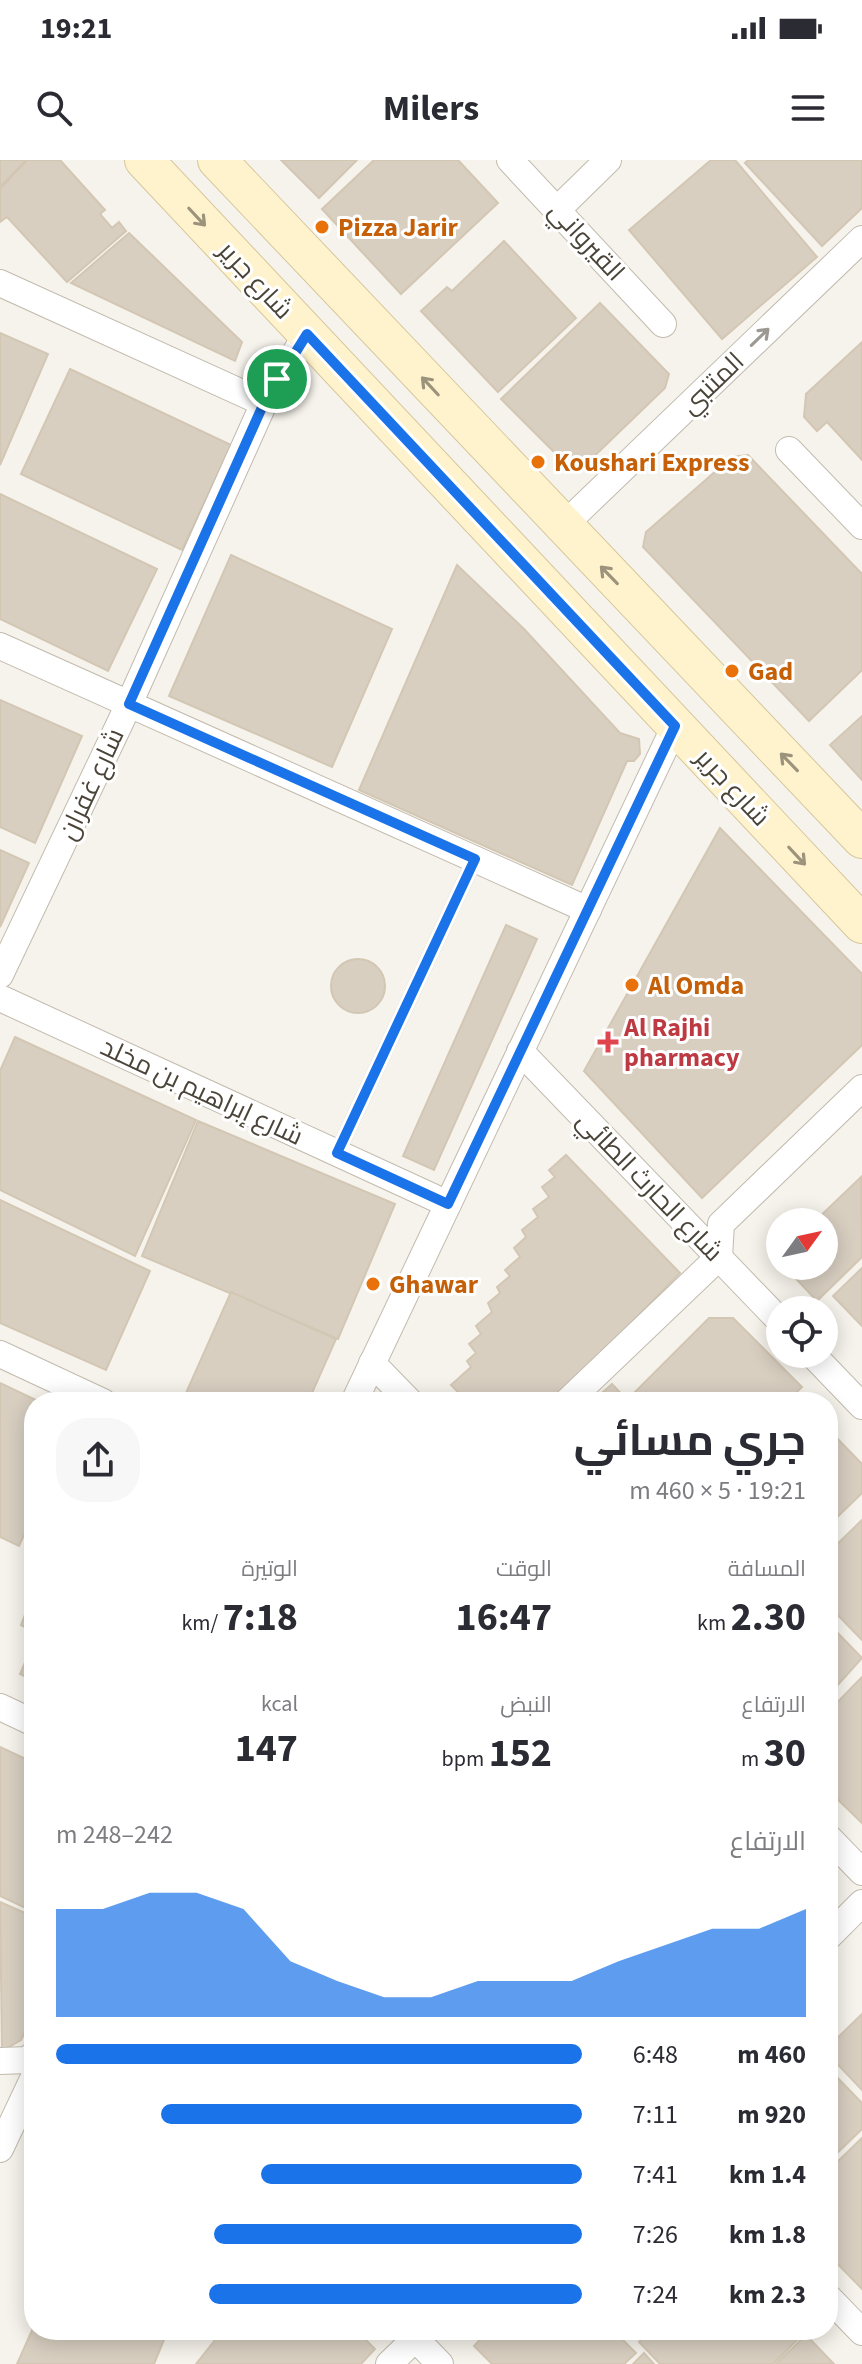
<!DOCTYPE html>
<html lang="ar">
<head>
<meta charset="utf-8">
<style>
  :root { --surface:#fff; --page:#f7f7f7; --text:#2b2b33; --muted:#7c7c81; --accent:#1a73e8 }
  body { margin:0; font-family:"Source Sans 3",Cairo,sans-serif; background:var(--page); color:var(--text); direction:rtl; height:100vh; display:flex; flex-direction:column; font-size:30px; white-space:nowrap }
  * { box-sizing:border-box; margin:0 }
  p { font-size:26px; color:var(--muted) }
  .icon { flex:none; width:44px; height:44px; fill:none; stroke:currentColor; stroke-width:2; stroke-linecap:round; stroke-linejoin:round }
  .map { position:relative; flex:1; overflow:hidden; direction:ltr }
  .sheet { position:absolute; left:24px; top:1232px; width:814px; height:948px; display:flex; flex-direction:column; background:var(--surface); border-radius:32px; box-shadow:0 4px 20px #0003; direction:rtl }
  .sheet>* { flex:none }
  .needle { width:52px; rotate:57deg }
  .buttons { position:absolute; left:766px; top:1048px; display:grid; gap:16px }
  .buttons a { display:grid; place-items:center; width:72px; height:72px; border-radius:50%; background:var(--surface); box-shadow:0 4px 20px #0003; font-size:40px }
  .pin { position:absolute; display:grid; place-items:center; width:68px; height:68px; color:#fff; margin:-34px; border:4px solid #fff; border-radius:50%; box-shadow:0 2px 8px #0007 }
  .round { display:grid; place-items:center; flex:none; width:84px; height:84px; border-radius:32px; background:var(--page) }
  .head { display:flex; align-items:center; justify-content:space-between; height:136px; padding:0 32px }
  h1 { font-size:44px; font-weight:700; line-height:60px }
  .metrics { display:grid; grid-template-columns:repeat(3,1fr); gap:12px; height:136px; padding:8px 32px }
  .metrics div { display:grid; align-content:center }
  .metrics b { font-size:40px; font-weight:700 }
  .metrics small { font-size:22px; font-weight:400 }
  .metrics p { font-size:22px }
  .chart { height:224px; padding:16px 32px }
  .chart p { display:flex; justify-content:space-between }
  .chart svg { width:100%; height:144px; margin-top:8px; fill:var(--accent); opacity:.7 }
  ul { padding:0 32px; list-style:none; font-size:26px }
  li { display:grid; grid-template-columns:128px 96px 1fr; align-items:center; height:60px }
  li i { height:20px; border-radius:10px; background:var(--accent) }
  .status { display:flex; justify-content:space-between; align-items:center; height:56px; padding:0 40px; background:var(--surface); direction:ltr }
  .status svg { height:22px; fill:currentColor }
  header { display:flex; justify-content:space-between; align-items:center; height:104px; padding:0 32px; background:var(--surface); font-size:36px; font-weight:700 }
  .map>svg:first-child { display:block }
</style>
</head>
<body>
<div class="status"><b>19:21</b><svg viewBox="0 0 49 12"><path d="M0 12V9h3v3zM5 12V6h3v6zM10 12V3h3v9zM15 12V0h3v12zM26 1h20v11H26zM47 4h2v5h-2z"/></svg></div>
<header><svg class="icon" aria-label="menu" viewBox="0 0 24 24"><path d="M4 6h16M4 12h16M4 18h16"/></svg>Milers<svg class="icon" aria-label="search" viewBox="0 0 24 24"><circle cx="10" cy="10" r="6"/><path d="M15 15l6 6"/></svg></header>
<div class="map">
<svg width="862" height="2204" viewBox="0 0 862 2204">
  <rect width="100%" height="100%" fill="#f6f3ec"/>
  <!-- building -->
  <g fill="#d8cfc1" stroke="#d3c7b4" stroke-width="2">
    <path d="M0,0H26L0,27Z"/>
    <path d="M27,0H60L105,50L100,54L112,68L119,62L126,71L67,122L7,57L0,62V29Z"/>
    <path d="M281,0H357L319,38Z"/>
    <path d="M374,0H458L498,43L401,134L322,49Z"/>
    <path d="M711,0H735L817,97L722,179L629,70Z"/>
    <path d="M748,0H862V48L822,86L745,3Z"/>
    <path d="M129,73L242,182L235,201L71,123Z"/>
    <path d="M504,81L576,158L498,232L421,151L447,127L452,131Z"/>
    <path d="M600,143L669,214L665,228L583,307L568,306L501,239Z"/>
    <path d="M0,173L48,194L0,305Z"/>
    <path d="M862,182V300L827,262L817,271L804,257L806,234Z"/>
    <path d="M70,209L231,285L182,390L21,314Z"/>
    <path d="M748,295L862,414V510L809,561L643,387L646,372L732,297Z"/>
    <path d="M0,334L157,409L108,511L0,459Z"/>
    <path d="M231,395L392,469L332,607L169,536Z"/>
    <path d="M457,405L524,469L620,573L639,579L640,594L634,601H627L572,725L359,630Z"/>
    <path d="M0,540L82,576L35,683L0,667Z"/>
    <path d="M862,556V620L830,585Z"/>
    <path d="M720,668L862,814V885L702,1038L584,911Z"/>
    <path d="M0,690L29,703L0,767Z"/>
    <path d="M506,765L537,779L434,1010L403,996Z"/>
    <circle cx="358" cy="826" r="27"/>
    <path d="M15,877L196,960L135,1096L0,1030V911Z"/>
    <path d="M198,961L395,1044L338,1179L142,1096Z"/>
    <path d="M566,995L680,1113L553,1242H468L451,1225L471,1207L467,1201L476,1193L469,1184L481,1174L476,1166L492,1152L488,1143L500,1133L497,1127L510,1116L505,1110L520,1097L514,1088L526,1077L522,1070L538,1057L533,1049L549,1037L542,1027L555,1017L549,1010Z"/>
    <path d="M861,1017L862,1097L817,1141L784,1106H824V1062H814Z"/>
    <path d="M0,1040L150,1111L106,1210L0,1163Z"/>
    <path d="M862,1108V1166L833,1136Z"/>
    <path d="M231,1132L336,1179L308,1242H182Z"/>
    <path d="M709,1158H733L802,1227L787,1242H640L632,1235Z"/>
    <path d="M0,1223L40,1242H34V1353L19,1386L0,1377Z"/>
    <path d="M612,1224L629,1242H592Z"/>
    <path d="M828,1269L862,1304V1333L828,1366Z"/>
    <path d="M862,1360V1480L828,1445V1393Z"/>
    <path d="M34,1432V1472L21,1465Z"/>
    <path d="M828,1463L862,1498L828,1536Z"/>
    <path d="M34,1482V1521L20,1514Z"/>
    <path d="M862,1517V1663L828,1630V1552Z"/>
    <path d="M0,1587L34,1603V1752L0,1736Z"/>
    <path d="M0,1742L34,1757V1854L21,1880L2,1891Z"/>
    <path d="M862,1854V1930L828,1894V1887Z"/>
    <path d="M828,1908L862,1943V1969L828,2002Z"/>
    <path d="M862,1978V2129L828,2094V2011Z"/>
    <path d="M34,2076V2102L25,2098Z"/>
    <path d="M34,2166V2170H168L154,2204H17Z"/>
    <path d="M223,2170H356L375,2189L361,2204H196Z"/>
    <path d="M489,2170H613L636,2193L624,2204H492L474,2186Z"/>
    <path d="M629,2170H647L638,2179Z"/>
    <path d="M652,2170H793L800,2177L773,2204H660L639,2182Z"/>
    <path d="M806,2175L834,2204H776Z"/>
    <path d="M644,2193L654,2204H633Z"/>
  </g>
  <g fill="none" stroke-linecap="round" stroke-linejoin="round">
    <defs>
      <path id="service" d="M337,993L475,699"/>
      <g id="minor">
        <path d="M510,0L663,164"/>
        <path d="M558,49L608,0"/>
        <path d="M0,123L264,243"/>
        <path d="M789,290L862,366"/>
        <path d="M562,367L862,79"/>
        <path d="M0,486L588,750"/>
        <path d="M0,815L129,544L264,243L307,174"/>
        <path d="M0,838L448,1044"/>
        <path d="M520,891L780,1161"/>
        <path d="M0,1194L103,1242"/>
        <path d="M812,1194L862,1246"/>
        <path d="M372,1203L410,1242"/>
        <path d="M354,1242L675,566"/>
        <path d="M567,1242L719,1097L721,1064L862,928"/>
        <path d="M0,1547L34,1563"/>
        <path d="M828,1677L862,1712"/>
        <path d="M828,1777L862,1743"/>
        <path d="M0,1901L28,1900L34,1894"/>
        <path d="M0,1989L34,1917"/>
        <path d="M828,2137L862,2172"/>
        <path d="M407,2170L440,2204"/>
        <path d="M389,2204L424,2170"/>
      </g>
      <g id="secondary">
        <path d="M144,0L862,764"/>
        <path d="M217,0L862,679"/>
      </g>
    </defs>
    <!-- service casing -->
    <use href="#service" stroke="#c2bbae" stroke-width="16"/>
    <!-- minor casing -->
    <use href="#minor" stroke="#c2bbae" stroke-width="28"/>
    <!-- secondary casing -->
    <use href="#secondary" stroke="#d6c79b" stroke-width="40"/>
    <!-- service -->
    <use href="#service" stroke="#fff" stroke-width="14"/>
    <!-- minor -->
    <use href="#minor" stroke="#fff" stroke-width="26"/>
    <!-- secondary -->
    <use href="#secondary" stroke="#fff3cd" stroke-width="38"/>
  </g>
  <!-- one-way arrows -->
  <defs><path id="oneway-shaft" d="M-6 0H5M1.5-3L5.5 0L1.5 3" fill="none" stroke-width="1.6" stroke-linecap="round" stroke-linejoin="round" transform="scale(2)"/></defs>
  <g stroke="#9c937c">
    <use href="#oneway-shaft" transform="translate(197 57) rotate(47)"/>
    <use href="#oneway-shaft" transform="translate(430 226) rotate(-133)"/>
    <use href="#oneway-shaft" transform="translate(609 415) rotate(-134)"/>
    <use href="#oneway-shaft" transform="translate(789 602) rotate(-134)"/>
    <use href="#oneway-shaft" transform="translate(797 696) rotate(47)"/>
  </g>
  <use stroke="#9c9892" href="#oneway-shaft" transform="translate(760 177) rotate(-44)"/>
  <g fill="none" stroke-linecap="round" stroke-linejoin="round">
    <defs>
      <path id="route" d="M307,174L675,566L448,1044L337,993L475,699L129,544L264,243Z"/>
    </defs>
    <!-- route casing -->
    <use href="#route" stroke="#fff" stroke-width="16"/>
    <!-- route -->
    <use href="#route" stroke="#1a73e8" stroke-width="10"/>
  </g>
  <!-- markers -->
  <g fill="#e8710a" stroke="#fff" stroke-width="3">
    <circle cx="322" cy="67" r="8"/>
    <circle cx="538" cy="302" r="8"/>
    <circle cx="732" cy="511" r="8"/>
    <circle cx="632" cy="825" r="8"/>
    <circle cx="373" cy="1124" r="8"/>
  </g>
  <path fill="#e0444e" stroke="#fff" stroke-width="3" d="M604 870h8v8h8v8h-8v8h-8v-8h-8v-8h8z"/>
  <g text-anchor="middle" stroke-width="6" stroke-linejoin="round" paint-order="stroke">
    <!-- food labels -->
    <g font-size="26" font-weight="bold" fill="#c56008" stroke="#fff" text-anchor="start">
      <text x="338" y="76">Pizza Jarir</text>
      <text x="554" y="311">Koushari Express</text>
      <text x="748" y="520">Gad</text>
      <text x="648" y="834">Al Omda</text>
      <text x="389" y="1133">Ghawar</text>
    </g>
    <!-- street labels -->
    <g font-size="26" fill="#4b4439" stroke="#fff">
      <text transform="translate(587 81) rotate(47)" y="9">القيرواني</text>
      <text transform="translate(256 120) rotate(47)" y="9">شارع جرير</text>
      <text transform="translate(712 223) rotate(-44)" y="9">المتنبي</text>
      <text transform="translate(91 624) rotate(-65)" y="9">شارع غفران</text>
      <text transform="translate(733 627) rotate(47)" y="9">شارع جرير</text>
      <text transform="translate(202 931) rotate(25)" y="9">شارع إبراهيم بن مخلد</text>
      <text transform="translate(650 1026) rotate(46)" y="9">شارع الحارث الطائي</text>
    </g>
    <!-- health labels -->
    <g font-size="26" font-weight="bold" fill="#be3a42" stroke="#fff" text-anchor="start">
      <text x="624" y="876">Al Rajhi<tspan x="624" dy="30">pharmacy</tspan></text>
    </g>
  </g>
</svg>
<div class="buttons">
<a><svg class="needle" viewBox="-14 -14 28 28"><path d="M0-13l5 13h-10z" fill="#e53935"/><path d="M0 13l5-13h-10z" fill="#7c7c81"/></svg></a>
<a><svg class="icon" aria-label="locate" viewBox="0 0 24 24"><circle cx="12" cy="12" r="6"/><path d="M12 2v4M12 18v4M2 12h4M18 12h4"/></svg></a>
</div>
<div class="pin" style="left:277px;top:219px;background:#1e9e55"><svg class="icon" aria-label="arrive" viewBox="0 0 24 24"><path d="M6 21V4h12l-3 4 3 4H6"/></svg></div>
<section class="sheet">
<div class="head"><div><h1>جري مسائي</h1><p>19:21 · 5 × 460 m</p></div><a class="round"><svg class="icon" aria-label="share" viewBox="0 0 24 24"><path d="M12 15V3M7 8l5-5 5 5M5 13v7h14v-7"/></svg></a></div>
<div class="metrics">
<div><p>المسافة</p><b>2.30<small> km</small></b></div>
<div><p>الوقت</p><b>16:47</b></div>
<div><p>الوتيرة</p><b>7:18<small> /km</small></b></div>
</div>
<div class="metrics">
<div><p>الارتفاع</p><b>30<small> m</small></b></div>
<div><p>النبض</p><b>152<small> bpm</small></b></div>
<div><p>kcal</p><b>147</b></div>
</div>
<div class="chart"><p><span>الارتفاع</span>242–248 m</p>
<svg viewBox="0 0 160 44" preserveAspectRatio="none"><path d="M0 44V11L10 11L20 6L30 6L40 11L50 27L60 33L70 38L80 38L90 33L100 33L110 33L120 27L130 22L140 17L150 17L160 11V44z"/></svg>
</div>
<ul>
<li><b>460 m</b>6:48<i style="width:100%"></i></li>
<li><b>920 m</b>7:11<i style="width:80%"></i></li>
<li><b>1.4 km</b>7:41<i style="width:61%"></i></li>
<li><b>1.8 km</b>7:26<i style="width:70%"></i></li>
<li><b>2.3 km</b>7:24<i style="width:71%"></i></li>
</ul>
</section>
</div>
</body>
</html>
